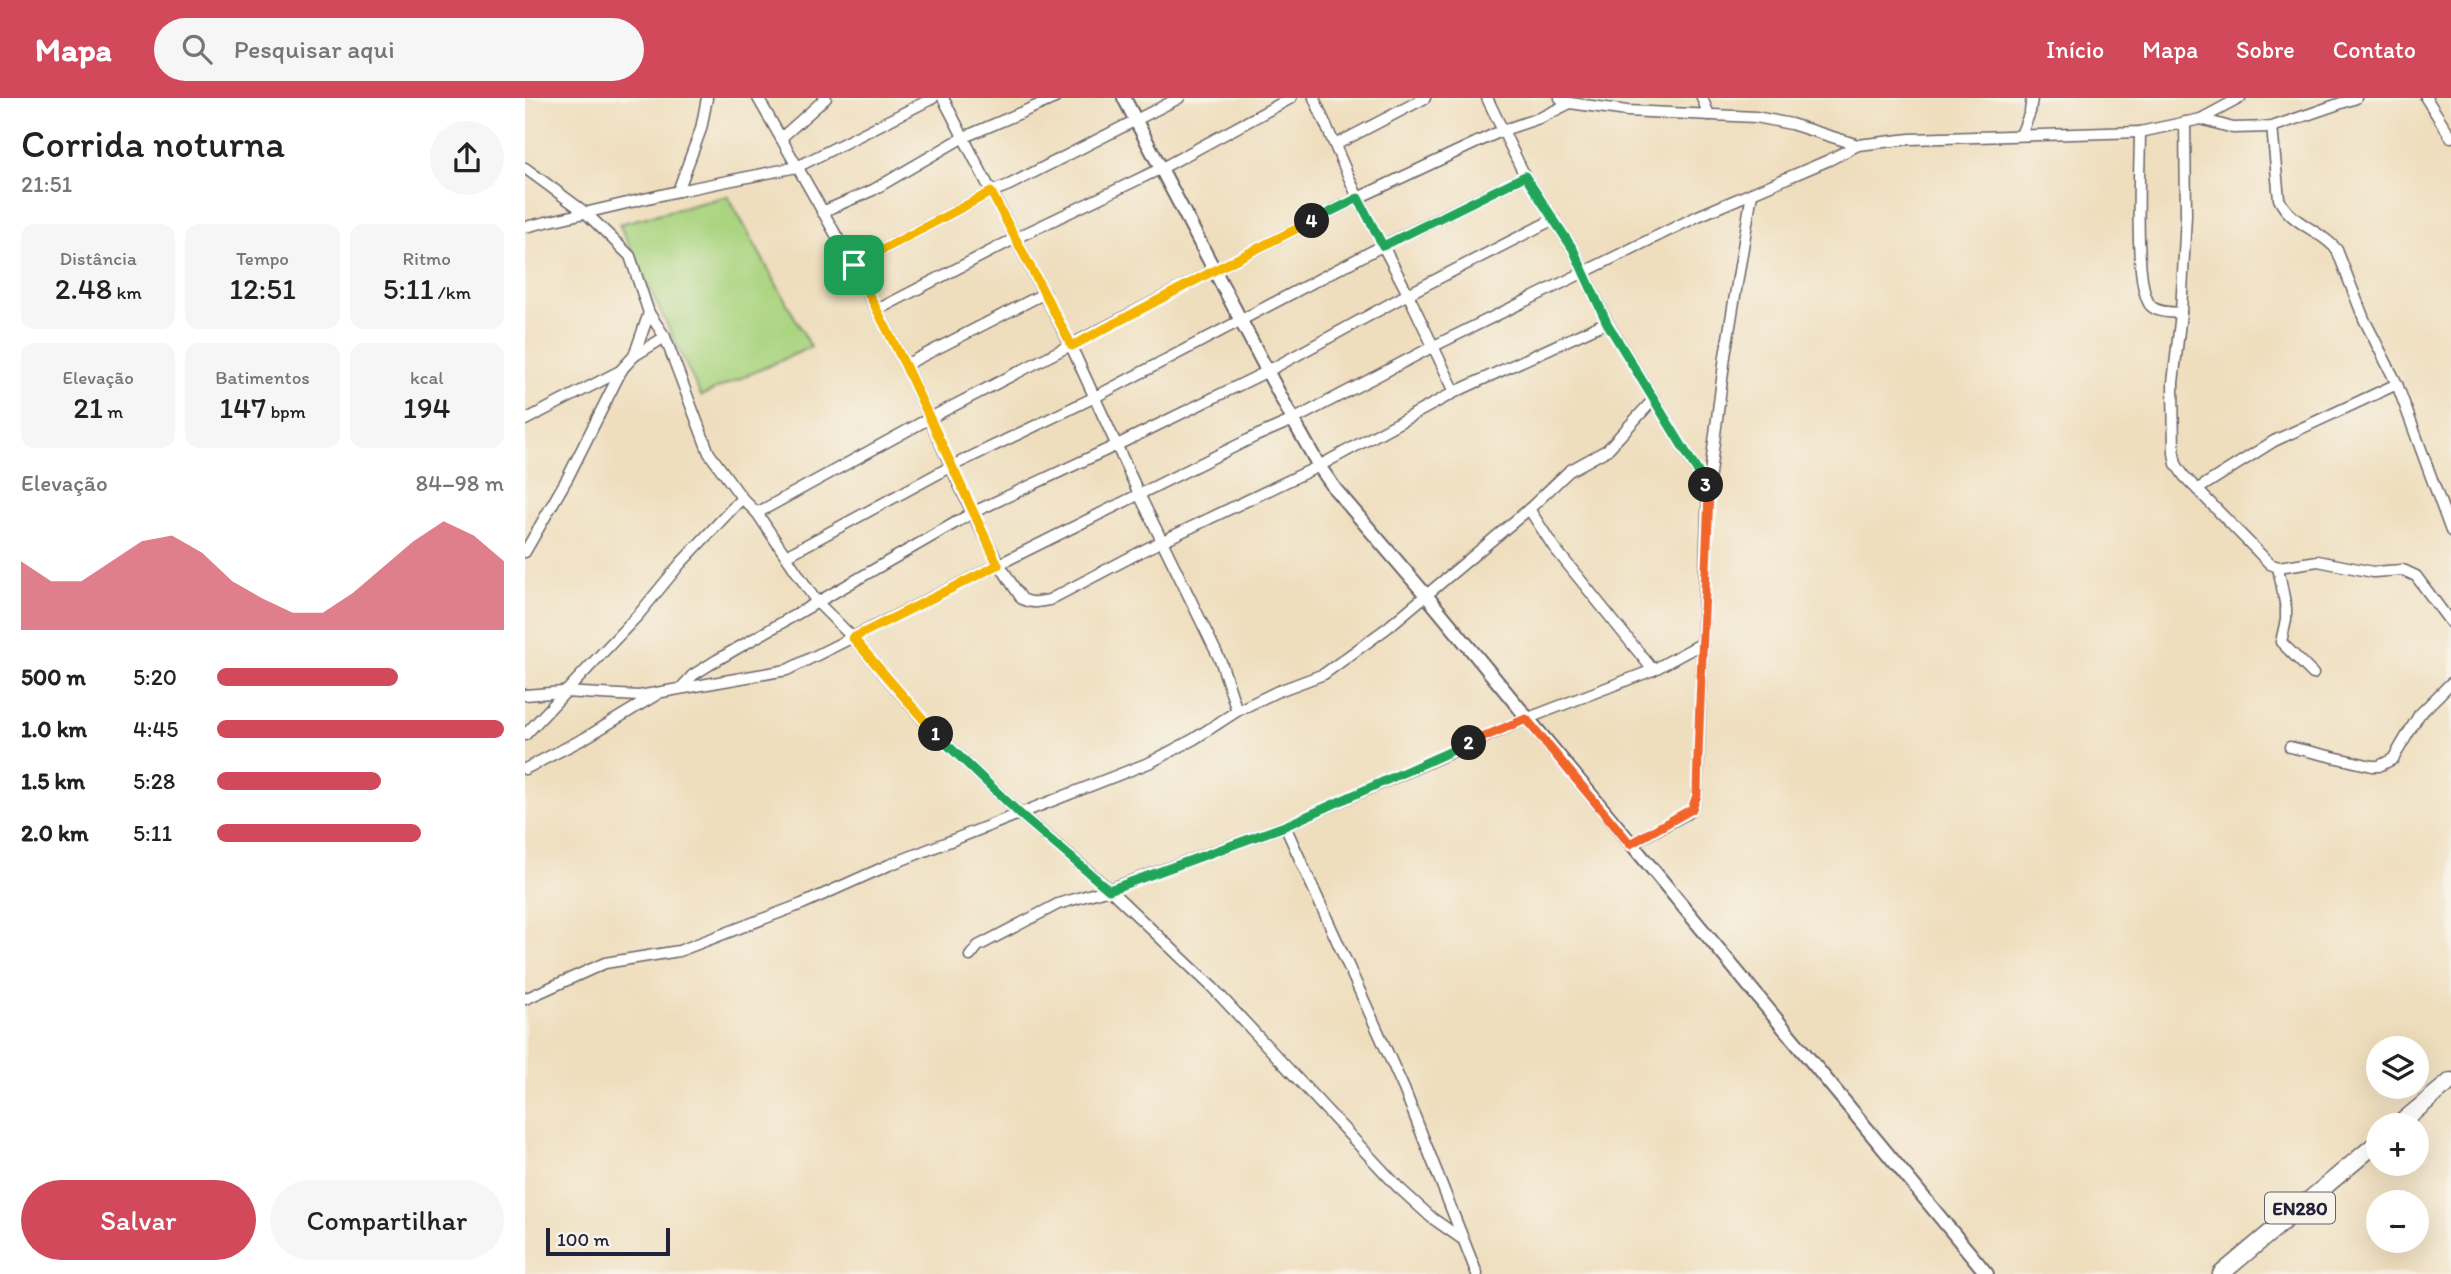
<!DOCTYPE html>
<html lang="pt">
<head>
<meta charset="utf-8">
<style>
  :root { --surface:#fff; --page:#f6f6f6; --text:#222; --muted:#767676; --accent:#d1495b }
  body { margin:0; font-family:Itim,sans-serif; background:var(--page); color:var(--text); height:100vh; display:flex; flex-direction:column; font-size:26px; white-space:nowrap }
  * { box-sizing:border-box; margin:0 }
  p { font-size:23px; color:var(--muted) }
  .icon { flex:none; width:38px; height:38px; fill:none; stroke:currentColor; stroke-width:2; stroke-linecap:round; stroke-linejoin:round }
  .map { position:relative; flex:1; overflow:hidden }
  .drawer { display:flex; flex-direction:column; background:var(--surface); width:525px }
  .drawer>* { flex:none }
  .fabs { position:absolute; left:1841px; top:938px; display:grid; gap:14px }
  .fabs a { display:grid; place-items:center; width:63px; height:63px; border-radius:50%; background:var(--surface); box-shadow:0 7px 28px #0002; font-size:35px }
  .scale { position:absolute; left:21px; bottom:18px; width:124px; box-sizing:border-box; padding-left:7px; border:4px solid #22223b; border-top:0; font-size:19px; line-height:24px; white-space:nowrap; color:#22223b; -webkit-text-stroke:5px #f7f3e8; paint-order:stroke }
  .pin { position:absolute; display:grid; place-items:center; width:60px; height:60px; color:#fff; margin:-30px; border-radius:14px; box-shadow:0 4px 10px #0006 }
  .km { position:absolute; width:35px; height:35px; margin:-18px; border-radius:50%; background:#222; color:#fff; font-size:19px; line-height:35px; text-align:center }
  .round { display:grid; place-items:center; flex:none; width:74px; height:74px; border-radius:37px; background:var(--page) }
  .head { display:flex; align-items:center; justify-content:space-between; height:119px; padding:0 21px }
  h1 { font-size:38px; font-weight:600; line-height:52px }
  .figures { display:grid; grid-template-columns:repeat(3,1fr); gap:10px; height:119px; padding:7px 21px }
  .figures div { display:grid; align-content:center; border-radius:14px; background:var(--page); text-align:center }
  .figures b { font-size:30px; font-weight:600 }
  .figures small { font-size:19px; font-weight:400 }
  .figures p { font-size:19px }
  .chart { height:196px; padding:14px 21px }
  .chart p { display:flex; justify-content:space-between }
  .chart svg { width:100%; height:126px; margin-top:7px; fill:var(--accent); opacity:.7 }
  .action { display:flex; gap:14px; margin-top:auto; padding:14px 21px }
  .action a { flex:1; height:80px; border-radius:42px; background:var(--accent); color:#fff; font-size:28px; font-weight:600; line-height:80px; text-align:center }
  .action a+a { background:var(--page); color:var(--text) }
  ul { padding:0 21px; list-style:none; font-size:23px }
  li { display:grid; grid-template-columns:112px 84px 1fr; align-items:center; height:52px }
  li i { height:18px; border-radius:9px; background:var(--accent) }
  header { display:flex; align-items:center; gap:42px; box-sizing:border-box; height:98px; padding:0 35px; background:var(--accent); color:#fff }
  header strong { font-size:33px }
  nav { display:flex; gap:38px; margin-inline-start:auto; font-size:24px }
  .search { width:490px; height:63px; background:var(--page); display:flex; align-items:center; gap:18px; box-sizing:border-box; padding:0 24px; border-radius:38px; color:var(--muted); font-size:26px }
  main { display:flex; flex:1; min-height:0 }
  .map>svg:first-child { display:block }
</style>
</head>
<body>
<header>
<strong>Mapa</strong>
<div class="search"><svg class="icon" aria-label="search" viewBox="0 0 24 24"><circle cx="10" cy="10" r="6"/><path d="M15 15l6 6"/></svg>Pesquisar aqui</div>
<nav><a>Início</a><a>Mapa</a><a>Sobre</a><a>Contato</a></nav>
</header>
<main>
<section class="drawer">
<div class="head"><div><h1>Corrida noturna</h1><p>21:51</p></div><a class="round"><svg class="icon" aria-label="share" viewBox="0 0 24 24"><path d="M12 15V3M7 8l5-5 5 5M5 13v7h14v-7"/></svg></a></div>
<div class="figures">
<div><p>Distância</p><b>2.48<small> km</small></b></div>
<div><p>Tempo</p><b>12:51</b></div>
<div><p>Ritmo</p><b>5:11<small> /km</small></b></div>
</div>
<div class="figures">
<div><p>Elevação</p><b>21<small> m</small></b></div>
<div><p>Batimentos</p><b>147<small> bpm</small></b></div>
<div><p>kcal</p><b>194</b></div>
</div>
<div class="chart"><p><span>Elevação</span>84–98 m</p>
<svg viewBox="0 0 160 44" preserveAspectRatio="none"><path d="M0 44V20L10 27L20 27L30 20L40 13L50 11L60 17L70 27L80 33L90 38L100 38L110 31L120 22L130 13L140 6L150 11L160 20V44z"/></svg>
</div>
<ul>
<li><b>500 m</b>5:20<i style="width:63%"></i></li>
<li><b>1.0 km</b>4:45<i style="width:100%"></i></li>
<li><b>1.5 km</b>5:28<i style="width:57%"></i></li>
<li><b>2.0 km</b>5:11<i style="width:71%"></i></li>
</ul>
<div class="action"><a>Salvar</a><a>Compartilhar</a></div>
</section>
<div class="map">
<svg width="1926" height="1176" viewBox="0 0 1926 1176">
  <rect width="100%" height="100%" fill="#f7f3e8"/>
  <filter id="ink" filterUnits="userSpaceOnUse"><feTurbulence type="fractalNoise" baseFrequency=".0143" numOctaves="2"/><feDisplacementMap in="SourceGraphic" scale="14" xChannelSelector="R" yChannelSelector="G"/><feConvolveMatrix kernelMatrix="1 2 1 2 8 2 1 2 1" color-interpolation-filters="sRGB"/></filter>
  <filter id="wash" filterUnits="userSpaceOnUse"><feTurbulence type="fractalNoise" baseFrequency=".00686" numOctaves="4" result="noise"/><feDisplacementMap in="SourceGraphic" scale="28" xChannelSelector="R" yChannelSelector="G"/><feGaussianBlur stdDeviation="1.57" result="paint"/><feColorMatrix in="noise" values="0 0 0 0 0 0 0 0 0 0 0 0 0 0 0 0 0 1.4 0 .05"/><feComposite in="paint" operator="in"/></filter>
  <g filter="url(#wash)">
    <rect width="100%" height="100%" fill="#efdebd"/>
    <!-- green -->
    <path fill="#aad480" stroke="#667b5e" stroke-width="2" d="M203,98L286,249L176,298L94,126Z"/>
  </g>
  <g filter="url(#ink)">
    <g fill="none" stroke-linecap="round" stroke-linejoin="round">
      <defs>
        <g id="minor">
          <path d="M233,0C283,88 335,176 380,267C418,345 447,430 497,501C507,506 514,504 524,502L623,450L794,368L930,294L1082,224"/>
          <path d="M418,0L546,248L614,396L696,564L712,613"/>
          <path d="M789,0L833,100L883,196L930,294"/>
          <path d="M962,0L1000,78L1048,151L1082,224L1183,391"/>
          <path d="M1035,0L1045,5L1102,13L1231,19L1266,26L1333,47"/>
          <path d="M1177,0L1184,17"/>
          <path d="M1901,0L1926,39"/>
          <path d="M1676,21L1708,30L1747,29L1831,0"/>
          <path d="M1660,24L1661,117L1656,215L1648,285L1649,355L1651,366L1659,378L1745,466L1753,469L1793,463L1848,474L1878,472L1891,478L1926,525"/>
          <path d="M1747,29L1754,101C1766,127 1795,131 1812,152L1839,221L1872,286L1926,433"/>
          <path d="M1615,34C1615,68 1608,184 1625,207C1632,215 1646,214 1656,215"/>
          <path d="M1496,37L1505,14L1507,0"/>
          <path d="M256,40L301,0"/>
          <path d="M810,47L900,0"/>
          <path d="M0,70L61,115L105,158L124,215L140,239L184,355L217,400L232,415L291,503L328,540L406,631L495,716L584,791L688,890L873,1089L907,1120L937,1141"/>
          <path d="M153,93L176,31L182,0"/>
          <path d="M297,114L348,92L437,40L530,0"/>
          <path d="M0,129L153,93L272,69L408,0"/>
          <path d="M329,167L466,94L484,87L654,0"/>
          <path d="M352,212L491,140L637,70L766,0"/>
          <path d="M109,258L140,239"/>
          <path d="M380,267L520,195"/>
          <path d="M0,322L97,272"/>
          <path d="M1673,391L1749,343L1872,286"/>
          <path d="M1004,411L1028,448L1128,572"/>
          <path d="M232,415L405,320L690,172L833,100L976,33L1017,19L1045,5"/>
          <path d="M0,454L43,379L97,271L109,258L124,215"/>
          <path d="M261,458L427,368L570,299L857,148L1000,78"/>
          <path d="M1753,469L1761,510V522L1756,544L1788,576"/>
          <path d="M157,589L168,577L192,562L449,414L592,347L743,273L883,196L1029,121"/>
          <path d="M0,597L38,594L114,598L262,572L731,338L768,322L909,248L1173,118L1304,62L1333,47L1385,41L1615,34L1676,21L1715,0"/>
          <path d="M0,637L114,516L155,466L217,400"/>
          <path d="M1765,649L1847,668H1854L1868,661L1894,617L1926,585"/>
          <path d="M0,671L60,640L131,597"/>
          <path d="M760,728L879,991L952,1176"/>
          <path d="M1105,746L1161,716L1167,711L1172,697L1183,391L1200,258L1227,95"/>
          <path d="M445,858L453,848L533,806L584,791L760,728L1001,621L1128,572L1176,546"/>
          <path d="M0,901L80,865L154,853L277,806L364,767L626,664L669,641L712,613L751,594L799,576L862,530L1004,411L1044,373L1082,352L1129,301"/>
        </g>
        <path id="tertiary" d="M599,0L768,322L794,368L810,391L900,496L1462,1176"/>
        <g id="primary">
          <path d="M1873,1027L1926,983"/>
          <path d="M1696,1176L1853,1044"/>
        </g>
      </defs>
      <!-- minor casing -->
      <use href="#minor" stroke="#6a6468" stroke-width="13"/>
      <!-- tertiary casing -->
      <use href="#tertiary" stroke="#6a6468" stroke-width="16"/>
      <!-- primary casing -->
      <use href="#primary" stroke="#6a6468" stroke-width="19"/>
      <!-- minor -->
      <use href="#minor" stroke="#fff" stroke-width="10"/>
      <!-- tertiary -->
      <use href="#tertiary" stroke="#fff" stroke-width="12"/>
      <!-- primary -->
      <use href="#primary" stroke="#fff" stroke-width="16"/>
    </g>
  </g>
  <g fill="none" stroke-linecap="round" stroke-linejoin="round" filter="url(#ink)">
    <defs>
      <path id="split-1" d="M329,167L380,267L473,467L328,540L411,636"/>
      <path id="split-2" d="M411,636L495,716L584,792L760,728L944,645"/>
      <path id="split-3" d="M944,645L1001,621L1105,746L1167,711L1172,697C1174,595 1181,493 1184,391L1181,387"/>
      <path id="split-4" d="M787,123L833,100L858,148L1000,78L1048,151L1082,225L1181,387"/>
      <path id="split-5" d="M329,167L466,94L547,248L690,172L787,123"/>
    </defs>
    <!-- split-1 casing -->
    <use href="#split-1" stroke="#fff" stroke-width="14"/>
    <!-- split-2 casing -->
    <use href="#split-2" stroke="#fff" stroke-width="14"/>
    <!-- split-3 casing -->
    <use href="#split-3" stroke="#fff" stroke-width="14"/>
    <!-- split-4 casing -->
    <use href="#split-4" stroke="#fff" stroke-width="14"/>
    <!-- split-5 casing -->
    <use href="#split-5" stroke="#fff" stroke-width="14"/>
    <!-- split-1 -->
    <use href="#split-1" stroke="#f5b400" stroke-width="9"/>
    <!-- split-2 -->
    <use href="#split-2" stroke="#22a559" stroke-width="9"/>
    <!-- split-3 -->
    <use href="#split-3" stroke="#f0652b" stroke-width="9"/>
    <!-- split-4 -->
    <use href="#split-4" stroke="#22a559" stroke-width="9"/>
    <!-- split-5 -->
    <use href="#split-5" stroke="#f5b400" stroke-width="9"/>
  </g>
  <g text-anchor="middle" stroke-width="5" stroke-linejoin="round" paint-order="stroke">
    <!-- shield labels -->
    <rect fill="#f7f3e8" stroke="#62616f" stroke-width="2" x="1740" y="1094.5" width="70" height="31" rx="5"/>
    <g font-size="19" font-weight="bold" fill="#22223b">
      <text x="1775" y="1117">EN280</text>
    </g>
  </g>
</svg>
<div class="fabs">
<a><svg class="icon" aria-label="layers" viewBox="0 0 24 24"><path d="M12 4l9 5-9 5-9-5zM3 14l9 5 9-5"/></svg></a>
<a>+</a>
<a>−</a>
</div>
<div class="scale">100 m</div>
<div class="pin" style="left:329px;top:167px;background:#1e9e55"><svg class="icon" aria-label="arrive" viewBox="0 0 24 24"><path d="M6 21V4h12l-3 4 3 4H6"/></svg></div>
<b class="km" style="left:411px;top:636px">1</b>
<b class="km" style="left:944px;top:645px">2</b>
<b class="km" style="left:1181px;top:387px">3</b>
<b class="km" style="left:787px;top:123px">4</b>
</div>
</main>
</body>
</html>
